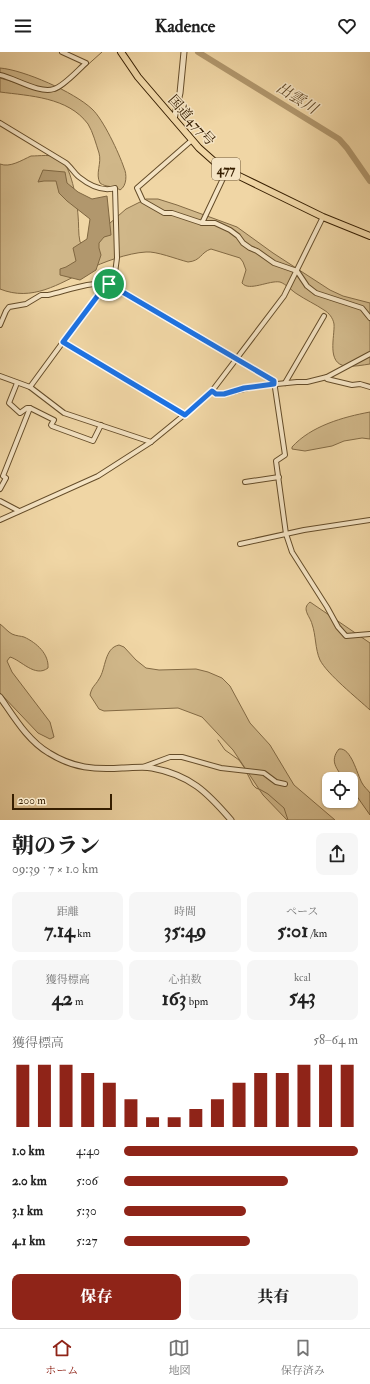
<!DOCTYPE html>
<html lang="ja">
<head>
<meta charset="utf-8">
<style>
  :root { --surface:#fff; --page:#f6f6f6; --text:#222; --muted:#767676; --line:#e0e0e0; --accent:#8f2418 }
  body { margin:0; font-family:"IM FELL Double Pica","Noto Serif JP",serif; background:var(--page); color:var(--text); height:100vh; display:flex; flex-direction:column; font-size:15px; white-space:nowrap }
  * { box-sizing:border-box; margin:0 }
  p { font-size:13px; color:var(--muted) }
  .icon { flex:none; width:22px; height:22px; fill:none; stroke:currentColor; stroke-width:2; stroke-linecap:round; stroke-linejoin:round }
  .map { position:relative; height:768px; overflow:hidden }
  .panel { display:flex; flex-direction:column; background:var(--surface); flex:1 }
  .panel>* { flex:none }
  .fabs { position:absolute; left:322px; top:720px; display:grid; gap:8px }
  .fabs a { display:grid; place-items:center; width:36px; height:36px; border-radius:8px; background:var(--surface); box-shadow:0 1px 3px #0004; font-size:20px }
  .scale { position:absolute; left:12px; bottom:10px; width:100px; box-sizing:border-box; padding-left:4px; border:2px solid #361e00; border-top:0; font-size:11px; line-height:14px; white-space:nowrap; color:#361e00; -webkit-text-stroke:3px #f5e4c4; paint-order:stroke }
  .pin { position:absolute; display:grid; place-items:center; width:34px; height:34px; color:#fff; margin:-17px; border:2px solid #fff; border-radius:50%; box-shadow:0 1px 4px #0007 }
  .round { display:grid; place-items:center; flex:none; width:42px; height:42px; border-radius:8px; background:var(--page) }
  .overview { display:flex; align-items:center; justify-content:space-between; height:68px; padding:0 12px }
  h1 { font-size:22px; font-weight:800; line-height:30px }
  .figures { display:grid; grid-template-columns:repeat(3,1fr); gap:6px; height:68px; padding:4px 12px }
  .figures div { display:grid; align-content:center; border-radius:8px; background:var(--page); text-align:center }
  .figures b { font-size:20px; font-weight:800 }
  .figures small { font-size:11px; font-weight:400 }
  .figures p { font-size:11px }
  .chart { height:112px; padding:8px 12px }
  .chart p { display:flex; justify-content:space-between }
  .chart svg { width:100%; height:72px; margin-top:4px; stroke:var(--accent); stroke-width:6 }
  .primary-button { display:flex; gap:8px; margin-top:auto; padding:8px 12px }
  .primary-button a { flex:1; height:46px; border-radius:8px; background:var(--accent); color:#fff; font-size:16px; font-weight:800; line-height:46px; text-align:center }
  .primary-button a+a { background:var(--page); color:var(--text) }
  ul { padding:0 12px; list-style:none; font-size:13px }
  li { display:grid; grid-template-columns:64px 48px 1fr; align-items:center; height:30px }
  li i { height:10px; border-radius:5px; background:var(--accent) }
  header { display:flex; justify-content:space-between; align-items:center; height:52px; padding:0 12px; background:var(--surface); font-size:18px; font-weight:800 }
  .dock { display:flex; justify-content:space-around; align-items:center; height:56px; border-top:1px solid var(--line); background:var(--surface); font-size:11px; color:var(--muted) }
  .dock a { display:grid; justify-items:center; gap:2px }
  .dock .current { color:var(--accent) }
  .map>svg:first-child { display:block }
</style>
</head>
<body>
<header><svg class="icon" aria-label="menu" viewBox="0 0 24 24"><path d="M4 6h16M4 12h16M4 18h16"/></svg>Kadence<svg class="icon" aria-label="heart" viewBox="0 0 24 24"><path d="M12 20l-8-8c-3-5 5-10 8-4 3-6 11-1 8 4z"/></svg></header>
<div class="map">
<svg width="370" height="768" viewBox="0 0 370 768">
  <rect width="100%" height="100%" fill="#f0d6a5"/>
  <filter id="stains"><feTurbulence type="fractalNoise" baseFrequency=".005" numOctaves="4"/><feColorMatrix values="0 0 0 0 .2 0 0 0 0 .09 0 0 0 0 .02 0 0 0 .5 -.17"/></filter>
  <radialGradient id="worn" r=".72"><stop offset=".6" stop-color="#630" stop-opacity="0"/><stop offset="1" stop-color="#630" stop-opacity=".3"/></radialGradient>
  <!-- green -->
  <g fill="#d0b789" stroke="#836a44">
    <path d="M0,16C24,18 74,40 92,57C103,67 119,101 124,116C127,122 127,134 120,138C114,133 106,136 100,131C95,122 102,111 99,101C96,92 93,80 88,72C68,45 30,44 0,40Z"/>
    <path d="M31,104C39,104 52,102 59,106C71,112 77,149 78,163C79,172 78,181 80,190L85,193L126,157L146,147H158L177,153L237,175L273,201L330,238L343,244L370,251V312C363,313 353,315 346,314C326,312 335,284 334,272C333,266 329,261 324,258C315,252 306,248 297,242C292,239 286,232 280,230C269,228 249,240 242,231L246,218L243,210L240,206L211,197C201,200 201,209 188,210C176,207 156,199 146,200C128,201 103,210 87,218C59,232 32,250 0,237V112C10,116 22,108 31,104Z"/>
    <path d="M370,360V387L362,386L344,389L332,394L305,399L292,397V395C311,374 343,365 370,360Z"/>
    <path d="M310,550L370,591V658C357,646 327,622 320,608C315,597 316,583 312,572C310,564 301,557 310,550Z"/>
    <path d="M0,572C4,575 8,580 12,582C16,584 21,584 24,585C37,591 49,602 48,616C35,626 21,608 10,605L7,609L12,620L50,670L54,685L50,687L38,681L0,641Z"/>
    <path d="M119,593L124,595L136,608L146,616L159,618L196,617L208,620L222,626L230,634L250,671L270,693L294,733L335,768H287L263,743L233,698L202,665L178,656L104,659L99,657L90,643C92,634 95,634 99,627C106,617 104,596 119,593Z"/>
    <path d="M339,697C351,695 357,722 362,731C364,735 368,738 370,741C370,747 370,757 370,763L351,736V727H344C337,717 329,709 339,697Z"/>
  </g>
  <!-- water -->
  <path fill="#b1976d" stroke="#806741" d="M43,118L65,120L67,131L78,140L92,147L107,144L111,183L104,185L99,191V196L101,203L96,218L80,228L60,223V217L66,215L76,209L73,196L87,187L90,167L67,149L59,141L56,129H44L38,130Z"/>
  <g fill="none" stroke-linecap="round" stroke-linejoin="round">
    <!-- stream -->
    <g stroke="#806741" stroke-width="1">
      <path d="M0,26L17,31"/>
      <path d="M48,40L56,39L63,35L102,0"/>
      <path d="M218,688L225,698L239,708L246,718"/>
      <path d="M247,721L253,733L256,736L261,738L268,742L284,756L288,768"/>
    </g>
    <!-- river -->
    <path stroke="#b1976d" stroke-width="6" d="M198,0L339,87L347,96L370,129"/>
    <defs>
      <g id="minor">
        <path d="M0,23C15,26 39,42 54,37C64,34 78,18 86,11L62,0"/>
        <path d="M0,71L66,111C71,115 74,121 79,125C89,133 102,140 115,136L117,206L115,221L109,232L99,242L74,275L30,335"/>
        <path d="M192,88L137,136L143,149L164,161H172L202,171H215L230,178L238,184L243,191L250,196L257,199L274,211L297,219L307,234L316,241L362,256L370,266"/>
        <path d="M202,171L227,118"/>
        <path d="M0,273L6,259L9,255L26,252L41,243H48C66,239 91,229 109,232L274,329L285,403L276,409L286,482L292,500L327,555L338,575L346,584L370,582"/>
        <path d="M63,290L185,363"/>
        <path d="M0,324L30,335L64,361L151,390"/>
        <path d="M327,325V327L352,333L360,332L370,335"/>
        <path d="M17,331L9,351L20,361L27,356H30L54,368L51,373L52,374L93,389L101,373"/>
        <path d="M285,331L324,264"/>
        <path d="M212,339L284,244L323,165"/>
        <path d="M245,430L279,425"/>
        <path d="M0,437L6,426L3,424L30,356"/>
        <path d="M0,449L19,459"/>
        <path d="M0,468L98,424L151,390L200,350L212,339L216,341L224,342L257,334L297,330H307L327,325L370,302"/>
        <path d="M240,492L304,478L370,468"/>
        <path d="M143,715L170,705H182L221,716L264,721L276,730L285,732"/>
      </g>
      <g id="tertiary">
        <path d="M174,67L180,41L184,0"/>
        <path d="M0,645C14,665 28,689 49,701C73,716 95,718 122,716C132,716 143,714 152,716C190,723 207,740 231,768"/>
      </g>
      <path id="trunk" d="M121,0L138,25L174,67L199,96L217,112L237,123L323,165L370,184"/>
    </defs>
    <!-- minor casing -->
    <use href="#minor" stroke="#644c29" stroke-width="6"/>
    <!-- tertiary casing -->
    <use href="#tertiary" stroke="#644c29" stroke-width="7"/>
    <!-- trunk casing -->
    <use href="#trunk" stroke="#361e00" stroke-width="8"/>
    <!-- minor -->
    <use href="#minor" stroke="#f5e4c4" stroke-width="4"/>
    <!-- tertiary -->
    <use href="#tertiary" stroke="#f5e4c4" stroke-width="5"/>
    <!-- trunk -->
    <use href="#trunk" stroke="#f0d6a5" stroke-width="6"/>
  </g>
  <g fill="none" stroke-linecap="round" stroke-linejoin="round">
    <defs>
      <path id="route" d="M109,232L274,329V332L244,336L224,342H216L212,339L185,363L63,290L99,242Z"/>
    </defs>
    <!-- route casing -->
    <use href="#route" stroke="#fff" stroke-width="8"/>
    <!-- route -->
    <use href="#route" stroke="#1a73e8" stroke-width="5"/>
  </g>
  <g text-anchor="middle" stroke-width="3" stroke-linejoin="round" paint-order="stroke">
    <!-- shield labels -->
    <rect fill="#f5e4c4" stroke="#6f593b" stroke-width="1" x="212" y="106" width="28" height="22" rx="3"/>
    <g font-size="13" font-weight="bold" fill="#361e00">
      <text x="226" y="122">477</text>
    </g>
    <!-- street labels -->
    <g font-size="14" fill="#361e00" stroke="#f5e4c4">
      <text transform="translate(192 68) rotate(48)" y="5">国道477号</text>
    </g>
    <!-- water labels -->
    <g font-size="15" font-style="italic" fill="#614826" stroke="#f5e4c4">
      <text transform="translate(297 46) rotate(32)" y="5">出雲川</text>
    </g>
  </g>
  <rect width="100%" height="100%" filter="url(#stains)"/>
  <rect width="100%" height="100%" fill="url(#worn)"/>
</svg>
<div class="fabs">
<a><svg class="icon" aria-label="locate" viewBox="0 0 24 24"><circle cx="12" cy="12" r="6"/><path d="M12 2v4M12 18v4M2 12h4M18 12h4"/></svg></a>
</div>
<div class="scale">200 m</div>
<div class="pin" style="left:109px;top:232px;background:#1e9e55"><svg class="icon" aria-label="arrive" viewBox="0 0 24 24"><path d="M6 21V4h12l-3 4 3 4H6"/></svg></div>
</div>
<section class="panel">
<div class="overview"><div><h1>朝のラン</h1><p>09:39 · 7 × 1.0 km</p></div><a class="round"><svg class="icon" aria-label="share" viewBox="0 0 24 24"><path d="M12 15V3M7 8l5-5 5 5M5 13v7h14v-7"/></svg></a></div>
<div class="figures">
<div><p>距離</p><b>7.14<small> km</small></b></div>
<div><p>時間</p><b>35:49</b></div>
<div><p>ペース</p><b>5:01<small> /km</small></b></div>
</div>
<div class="figures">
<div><p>獲得標高</p><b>42<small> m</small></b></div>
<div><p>心拍数</p><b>163<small> bpm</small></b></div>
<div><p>kcal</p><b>543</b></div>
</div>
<div class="chart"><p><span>獲得標高</span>58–64 m</p>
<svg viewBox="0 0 160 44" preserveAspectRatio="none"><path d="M5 44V6M15 44V6M25 44V6M35 44V11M45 44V17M55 44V27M65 44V38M75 44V38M85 44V33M95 44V27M105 44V17M115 44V11M125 44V11M135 44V6M145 44V6M155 44V6"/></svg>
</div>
<ul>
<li><b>1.0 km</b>4:40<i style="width:100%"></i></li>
<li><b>2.0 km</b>5:06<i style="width:70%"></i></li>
<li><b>3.1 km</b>5:30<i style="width:52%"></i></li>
<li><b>4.1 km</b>5:27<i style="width:54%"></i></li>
</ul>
<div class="primary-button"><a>保存</a><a>共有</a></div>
</section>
<nav class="dock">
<a class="current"><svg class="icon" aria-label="home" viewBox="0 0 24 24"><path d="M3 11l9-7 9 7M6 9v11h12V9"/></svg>ホーム</a>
<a><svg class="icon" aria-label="map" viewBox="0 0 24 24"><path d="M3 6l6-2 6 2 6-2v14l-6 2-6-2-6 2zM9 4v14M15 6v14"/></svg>地図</a>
<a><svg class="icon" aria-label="saved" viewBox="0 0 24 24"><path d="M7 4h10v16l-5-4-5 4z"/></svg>保存済み</a>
</nav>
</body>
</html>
